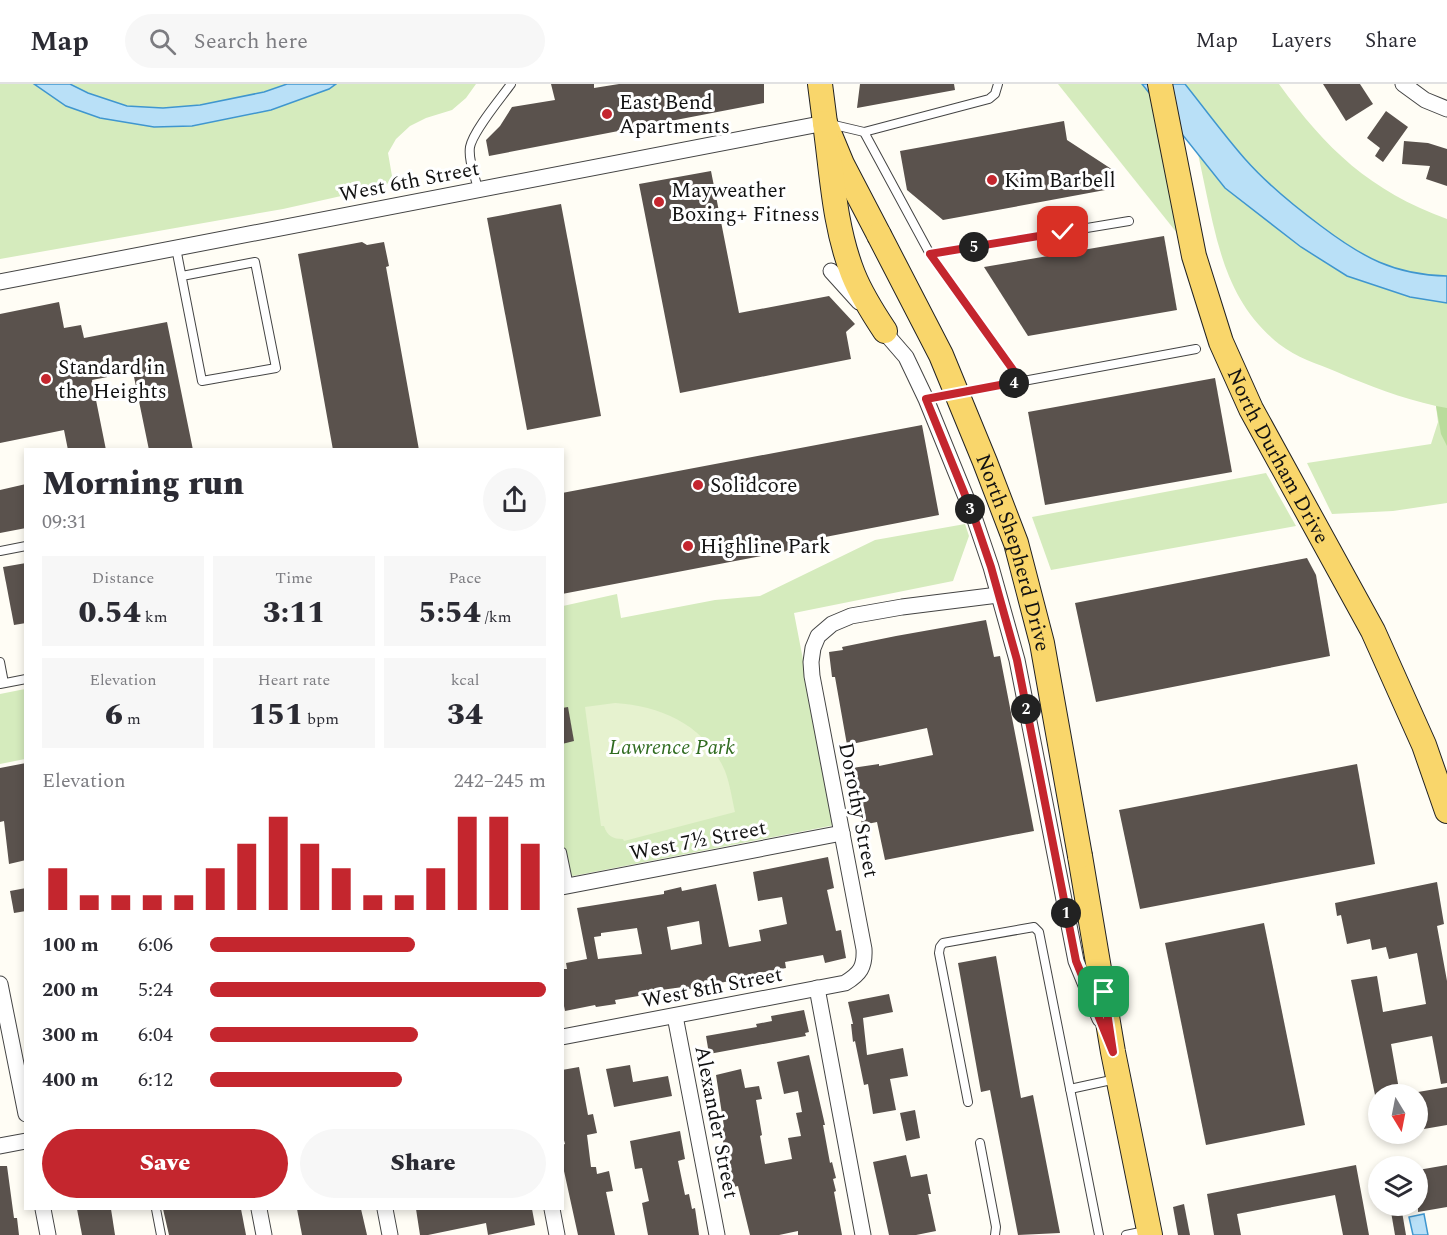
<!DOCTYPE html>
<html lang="en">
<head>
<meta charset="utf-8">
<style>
  :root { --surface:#fff; --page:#f7f7f7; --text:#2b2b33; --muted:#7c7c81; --line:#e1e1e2; --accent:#c4262e }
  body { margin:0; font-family:Spectral,serif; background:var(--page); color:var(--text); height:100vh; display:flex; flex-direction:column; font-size:22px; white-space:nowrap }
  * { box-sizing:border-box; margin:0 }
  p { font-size:20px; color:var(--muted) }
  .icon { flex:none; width:33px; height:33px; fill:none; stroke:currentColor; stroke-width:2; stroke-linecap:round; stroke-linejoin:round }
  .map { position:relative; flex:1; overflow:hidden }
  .drawer { position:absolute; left:24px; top:364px; width:540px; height:762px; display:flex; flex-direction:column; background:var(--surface); border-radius:0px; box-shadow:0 3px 9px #0003 }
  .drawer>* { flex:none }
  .needle { width:39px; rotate:170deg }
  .controls { position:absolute; left:1368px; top:1000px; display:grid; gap:12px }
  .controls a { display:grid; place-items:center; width:60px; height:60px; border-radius:50%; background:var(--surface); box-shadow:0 3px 9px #0003; font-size:30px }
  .pin { position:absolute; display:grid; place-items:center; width:51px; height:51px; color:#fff; margin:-26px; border-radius:12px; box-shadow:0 3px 9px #0006 }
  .km { position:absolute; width:30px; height:30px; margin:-15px; border-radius:50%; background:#222; color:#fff; font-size:16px; line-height:30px; text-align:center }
  .round { display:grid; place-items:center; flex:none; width:63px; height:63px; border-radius:32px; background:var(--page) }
  .overview { display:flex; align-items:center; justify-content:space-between; height:102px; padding:0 18px }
  h1 { font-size:33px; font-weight:800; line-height:45px }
  .stats { display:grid; grid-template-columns:repeat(3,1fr); gap:9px; height:102px; padding:6px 18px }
  .stats div { display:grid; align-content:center; border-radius:0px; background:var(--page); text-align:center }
  .stats b { font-size:30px; font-weight:800 }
  .stats small { font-size:16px; font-weight:400 }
  .stats p { font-size:16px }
  .chart { height:168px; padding:12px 18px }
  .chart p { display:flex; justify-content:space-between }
  .chart svg { width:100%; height:108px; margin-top:6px; stroke:var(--accent); stroke-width:6 }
  .button { display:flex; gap:12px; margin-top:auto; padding:12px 18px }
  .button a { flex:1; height:69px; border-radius:36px; background:var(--accent); color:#fff; font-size:24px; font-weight:800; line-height:69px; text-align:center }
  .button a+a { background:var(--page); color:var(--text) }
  ul { padding:0 18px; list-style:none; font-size:20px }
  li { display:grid; grid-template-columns:96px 72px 1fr; align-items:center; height:45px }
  li i { height:15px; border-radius:8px; background:var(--accent) }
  header { display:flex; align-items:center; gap:36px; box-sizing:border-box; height:84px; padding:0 30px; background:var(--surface); border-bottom:2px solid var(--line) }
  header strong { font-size:28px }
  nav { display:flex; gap:33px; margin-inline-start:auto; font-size:21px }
  .search { width:420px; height:54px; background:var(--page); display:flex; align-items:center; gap:15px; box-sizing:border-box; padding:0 21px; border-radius:33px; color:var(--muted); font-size:22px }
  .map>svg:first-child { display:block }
</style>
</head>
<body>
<header>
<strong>Map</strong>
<div class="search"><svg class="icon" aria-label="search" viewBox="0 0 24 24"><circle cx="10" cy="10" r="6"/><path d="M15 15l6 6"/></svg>Search here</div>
<nav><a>Map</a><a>Layers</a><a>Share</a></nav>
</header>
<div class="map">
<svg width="1447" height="1151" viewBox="0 0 1447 1151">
  <rect width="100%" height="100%" fill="#fffdf5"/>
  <!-- green -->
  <g fill="#d5ebbd">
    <path d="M0,0H476L466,14L452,26L426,34L410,42L396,55L388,69L392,92L386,102L283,125L0,175Z"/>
    <path d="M1058,0H1149L1181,154Z"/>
    <path d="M1183,0H1279C1326,65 1370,107 1447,135V419L1393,427L1332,430L1307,379L1431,360L1438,338L1436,322C1401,314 1369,302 1337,288C1316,279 1297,274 1279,260C1228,219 1218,164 1205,103C1198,69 1190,34 1183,0Z"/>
    <path d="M1266,389L1296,442L1051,486L1032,433Z"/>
    <path d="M965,440L969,452L953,497L794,529L835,741L563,794V522L617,510L621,534L715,516L760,512L875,456Z"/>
    <path d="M25,605V675L0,680V610Z"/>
  </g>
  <!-- forest -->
  <path fill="#b9dc9c" d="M1436,322L1447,324V362L1441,350Z"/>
  <!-- pitch -->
  <path fill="#e6f2cf" d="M615,619C662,622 706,642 725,687C730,700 732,715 735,728L624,757L623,755C613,755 607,752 604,742H601L585,623Z"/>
  <!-- water -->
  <g fill="#b9e0f7" stroke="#3f96cf" stroke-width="1.5">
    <path d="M34,0H70L88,9L127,22L163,24L200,21L264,8L287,0H336L329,5L271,26L192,42L154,43L100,34L66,22Z"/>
    <path d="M1142,0H1185C1205,25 1224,51 1245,75C1268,101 1294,122 1321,142C1362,173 1394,191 1447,192V219L1410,213L1347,192L1301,163L1225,104Z"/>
    <path d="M1424,1130L1428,1151H1413L1409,1133Z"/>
  </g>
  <!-- building -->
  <g fill="#5a524d" fill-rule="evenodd">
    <path d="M551,0H594V4L619,0H764V19L489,72L486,56L500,42L512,23L555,16Z"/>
    <path d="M860,0H954L955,6L857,24Z"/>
    <path d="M1323,0H1360L1373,20L1346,37Z"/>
    <path d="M1386,27L1408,43L1383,78L1375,72L1380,64L1367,54Z"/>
    <path d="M1064,37L1067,56L1113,86L1116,104L943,136L907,106L900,67Z"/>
    <path d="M1404,57L1428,59L1447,65V102L1426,95L1430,82L1402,80Z"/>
    <path d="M711,87L739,229L829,212L855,240L846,248L851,275L680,309L639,100Z"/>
    <path d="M561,120L601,332L527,346L487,134Z"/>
    <path d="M1164,152L1177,226L1028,252L984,183Z"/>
    <path d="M362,158L367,161L384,158L389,182L386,183L419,366H333L298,170Z"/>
    <path d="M59,218L64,244L81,241L84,254L167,238L193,366H149L133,288L92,296L106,366H68L64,346L0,359V230Z"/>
    <path d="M1215,294L1232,388L1045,421L1028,328Z"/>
    <path d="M922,341L939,431L820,454L808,463L562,510V409Z"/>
    <path d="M26,400V444L0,449V406Z"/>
    <path d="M1307,474L1316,491L1330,572L1096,618L1075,519Z"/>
    <path d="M26,479V539L14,541L3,483Z"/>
    <path d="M986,536L994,573L1000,572L1034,747L885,776L877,738L862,741L852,684L879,680V682L933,671L927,644L847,661L835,593H832L829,568L843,566L842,563L896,552Z"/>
    <path d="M568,623L574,657L562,660V624Z"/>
    <path d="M26,679V776L9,780L4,737L0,738V684Z"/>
    <path d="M1357,680L1375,780L1140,825L1119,726Z"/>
    <path d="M828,773L834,804L827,806L836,847L841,846L846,874L825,879L823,871L785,878L786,884L754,890L755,892L684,906L683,903L661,906L662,911L651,913L650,910L615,916L616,920L596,923L595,921L565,927L562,912V885H567L566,879L587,875L577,824L664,810V807L681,803L682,807L716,800L729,863L761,857L759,846L787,840L782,813L758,817L753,788ZM699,837L702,860L671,866L667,843ZM637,844L642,870L598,875L594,853L601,852V849Z"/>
    <path d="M1437,798L1444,840L1437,842L1447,897V999L1441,1000L1432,952L1391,960L1400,1011H1375L1351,896L1377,892L1383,928L1426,920L1417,869L1389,875L1386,863L1372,866L1370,855L1347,860L1341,831L1337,832L1335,819Z"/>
    <path d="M26,804V827L14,829L10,807Z"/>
    <path d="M1264,839L1305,1041L1206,1061L1165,859Z"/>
    <path d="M996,872L1021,1014L1033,1011L1060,1149L1018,1151L990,1006L981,1008L958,879Z"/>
    <path d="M889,910L893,928L863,934L867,971L903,964L908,992L890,995L896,1026L873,1030L868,1000L864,1001L855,957L853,958L851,940H853L848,918Z"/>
    <path d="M804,926L809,948L805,949L806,952L709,970L706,952L757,943L756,940L772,937L771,932Z"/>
    <path d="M809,971L825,1041H823L830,1079L832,1078L836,1094L833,1095L836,1107L834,1108L842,1151H798V1147L779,1151H750L738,1102L733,1103L729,1082H727L721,1044L724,1043L716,991L741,985L745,1004L759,1002L762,1015L756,1016L762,1051L760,1052L765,1080L792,1075L788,1054L801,1052L796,1029L802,1028L798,1007L784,1010L777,978Z"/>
    <path d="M630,981L633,998L668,992L672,1012L614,1023L606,985Z"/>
    <path d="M579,983L588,1031L593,1030L597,1049L587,1051L591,1083H596L597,1090L609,1087L613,1107L606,1108L615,1151H578L562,1078V1061L565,1060L562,1049V986Z"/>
    <path d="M1447,1003V1041L1418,1046V1008Z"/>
    <path d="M915,1026L920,1054L906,1057L900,1029Z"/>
    <path d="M680,1047L685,1075L678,1077L685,1111L689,1110L692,1125L695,1124L699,1151H648L642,1119L649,1117L642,1084L635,1085L630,1057Z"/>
    <path d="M906,1071L911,1093L927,1090L931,1110H928L936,1147L916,1151H889L873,1078Z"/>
    <path d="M1356,1081L1369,1151H1343L1335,1111L1237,1130L1241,1151H1214L1207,1110Z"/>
    <path d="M1447,1081V1123L1418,1128V1086Z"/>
    <path d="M0,1082H7L14,1134H17L19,1151H0Z"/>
    <path d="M1184,1120L1190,1151H1178L1173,1123Z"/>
    <path d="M1390,1122H1401L1406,1151H1395Z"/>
    <path d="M77,1125H111L115,1151H82Z"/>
    <path d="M163,1125H241L246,1151H169Z"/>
    <path d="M297,1125H361L367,1151H302Z"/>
    <path d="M416,1125H532L535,1141L488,1151L486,1139L428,1151H420Z"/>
  </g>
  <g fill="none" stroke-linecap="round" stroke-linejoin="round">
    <defs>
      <g id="service">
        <path d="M998,0L995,10L989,15L864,48L930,170L1021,297"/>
        <path d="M830,40L864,48"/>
        <path d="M478,105C475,92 468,76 470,63C473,47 501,14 511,0"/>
        <path d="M176,164L202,297L276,284L255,178L182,192"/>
        <path d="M930,170L1129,137"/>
        <path d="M926,315L1196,265"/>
        <path d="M0,467L26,462"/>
        <path d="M0,578L4,599"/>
        <path d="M0,600L26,595"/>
        <path d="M562,768L569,802"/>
        <path d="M1070,1005L1116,995"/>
        <path d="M968,1018L939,869L940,863L943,859L1034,843L1039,848L1099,1151"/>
        <path d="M980,1059L996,1143L995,1151"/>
        <path d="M156,1125L161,1151"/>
        <path d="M1126,1151L1145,1147"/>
      </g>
      <g id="minor">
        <path d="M1403,0L1425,16L1447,25"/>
        <path d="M831,187L859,218"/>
        <path d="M0,198L825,39"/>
        <path d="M880,243L906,273L926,315L974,433L991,483L1017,576L1076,877L1100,935"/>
        <path d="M562,803L842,749"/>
        <path d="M0,900L26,1030"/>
        <path d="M817,904L863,1151"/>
        <path d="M675,932L717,1151"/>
        <path d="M562,953L845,899C860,890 865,883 864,865L812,592L811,578L813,564L818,552L832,540L851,532L902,523L998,511"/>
        <path d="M0,1062L26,1057"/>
        <path d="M43,1125L48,1151"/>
        <path d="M259,1125L264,1151"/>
        <path d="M385,1125L390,1151"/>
        <path d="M552,1125L557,1151"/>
      </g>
      <g id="primary">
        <path d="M820,0L825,39L842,80L879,151"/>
        <path id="s1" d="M1160,0L1194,172L1221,258L1251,325L1373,547L1424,661L1447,727"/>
        <path d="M825,39C832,89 834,142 853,190C861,210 873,229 885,247"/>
        <path d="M1080,772L1113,968L1150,1151"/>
      </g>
    </defs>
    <!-- service casing -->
    <use href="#service" stroke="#444" stroke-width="10"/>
    <!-- minor casing -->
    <use href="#minor" stroke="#444" stroke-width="17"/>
    <!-- primary casing -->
    <use href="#primary" stroke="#222" stroke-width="26"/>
    <!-- service -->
    <use href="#service" stroke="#fff" stroke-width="8"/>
    <!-- minor -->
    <use href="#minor" stroke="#fff" stroke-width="15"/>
    <!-- primary -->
    <use href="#primary" stroke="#f9d66b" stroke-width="24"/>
    <defs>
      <g id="primary-bridge">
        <path id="s2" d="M879,151L941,271L985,378L1016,459L1042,559L1080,772"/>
      </g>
    </defs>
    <!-- primary-bridge casing -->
    <use href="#primary-bridge" stroke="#222" stroke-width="26" stroke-linecap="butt"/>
    <!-- primary-bridge -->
    <use href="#primary-bridge" stroke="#f9d66b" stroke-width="24"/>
  </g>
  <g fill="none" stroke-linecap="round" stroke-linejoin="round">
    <defs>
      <path id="route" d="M1063,148L930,170L1021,297L926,315L974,433L991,483L1017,576L1076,877L1113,968L1104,908"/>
    </defs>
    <!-- route casing -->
    <use href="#route" stroke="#fff" stroke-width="12"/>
    <!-- route -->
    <use href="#route" stroke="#c4262e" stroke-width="8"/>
  </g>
  <!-- markers -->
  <g fill="#c4262e" stroke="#fff" stroke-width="2">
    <circle cx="607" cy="30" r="6"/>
    <circle cx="992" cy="96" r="6"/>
    <circle cx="659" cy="118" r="6"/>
    <circle cx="46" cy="295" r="6"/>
    <circle cx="698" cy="401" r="6"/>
    <circle cx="688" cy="462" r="6"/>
  </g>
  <g text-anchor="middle" stroke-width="6" stroke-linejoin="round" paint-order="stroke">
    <!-- poi labels -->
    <g font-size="21" fill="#111" stroke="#fff" text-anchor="start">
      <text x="619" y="25">East Bend<tspan x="619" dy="24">Apartments</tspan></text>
      <text x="1004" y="103">Kim Barbell</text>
      <text x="671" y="113">Mayweather<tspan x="671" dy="24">Boxing+ Fitness</tspan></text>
      <text x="58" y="290">Standard in<tspan x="58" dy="24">the Heights</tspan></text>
      <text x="710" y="408">Solidcore</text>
      <text x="700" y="469">Highline Park</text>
    </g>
    <!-- street labels -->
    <g font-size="21" fill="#111" stroke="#fff">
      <text transform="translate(409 97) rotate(-11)" y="7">West 6th Street</text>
      <text dy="7" stroke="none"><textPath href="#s1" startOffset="393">North Durham Drive</textPath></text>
      <text dy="7" stroke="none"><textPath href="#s2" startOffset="346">North Shepherd Drive</textPath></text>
      <text transform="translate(859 726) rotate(79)" y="7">Dorothy Street</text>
      <text transform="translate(698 756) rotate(-11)" y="7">West 7½ Street</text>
      <text transform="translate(712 903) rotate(-11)" y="7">West 8th Street</text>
      <text transform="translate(717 1038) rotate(79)" y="7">Alexander Street</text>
    </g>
    <!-- park labels -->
    <g font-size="21" font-style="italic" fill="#2f6b1f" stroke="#fff">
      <text x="672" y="670">Lawrence Park</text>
    </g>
  </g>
</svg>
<div class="controls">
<a><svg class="needle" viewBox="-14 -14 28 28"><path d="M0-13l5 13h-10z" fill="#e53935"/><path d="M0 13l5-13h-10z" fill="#7c7c81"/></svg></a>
<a><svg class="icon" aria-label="layers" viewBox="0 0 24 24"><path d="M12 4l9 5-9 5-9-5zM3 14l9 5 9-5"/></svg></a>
</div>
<div class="pin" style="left:1104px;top:908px;background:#1e9e55"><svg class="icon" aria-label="arrive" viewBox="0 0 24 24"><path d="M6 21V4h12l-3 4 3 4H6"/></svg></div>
<div class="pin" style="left:1063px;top:148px;background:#d93025"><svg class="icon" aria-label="check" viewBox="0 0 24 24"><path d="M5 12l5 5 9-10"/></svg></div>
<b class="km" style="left:1066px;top:829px">1</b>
<b class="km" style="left:1026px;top:625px">2</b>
<b class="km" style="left:970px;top:425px">3</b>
<b class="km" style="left:1014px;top:299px">4</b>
<b class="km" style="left:974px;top:163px">5</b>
<section class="drawer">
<div class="overview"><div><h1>Morning run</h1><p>09:31</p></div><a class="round"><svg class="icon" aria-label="share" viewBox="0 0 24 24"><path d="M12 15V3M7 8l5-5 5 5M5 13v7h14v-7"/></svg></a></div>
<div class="stats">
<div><p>Distance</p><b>0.54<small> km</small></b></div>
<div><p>Time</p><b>3:11</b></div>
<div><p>Pace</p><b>5:54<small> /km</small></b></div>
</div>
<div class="stats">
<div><p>Elevation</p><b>6<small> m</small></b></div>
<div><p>Heart rate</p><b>151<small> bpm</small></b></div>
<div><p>kcal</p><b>34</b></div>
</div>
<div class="chart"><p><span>Elevation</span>242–245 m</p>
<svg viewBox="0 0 160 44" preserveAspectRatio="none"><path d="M5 44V27M15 44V38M25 44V38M35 44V38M45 44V38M55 44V27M65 44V17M75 44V6M85 44V17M95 44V27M105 44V38M115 44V38M125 44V27M135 44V6M145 44V6M155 44V17"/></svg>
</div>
<ul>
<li><b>100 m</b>6:06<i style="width:61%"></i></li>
<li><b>200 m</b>5:24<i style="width:100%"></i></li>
<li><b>300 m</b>6:04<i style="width:62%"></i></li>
<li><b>400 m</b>6:12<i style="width:57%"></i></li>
</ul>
<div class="button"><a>Save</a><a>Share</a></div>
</section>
</div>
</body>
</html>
